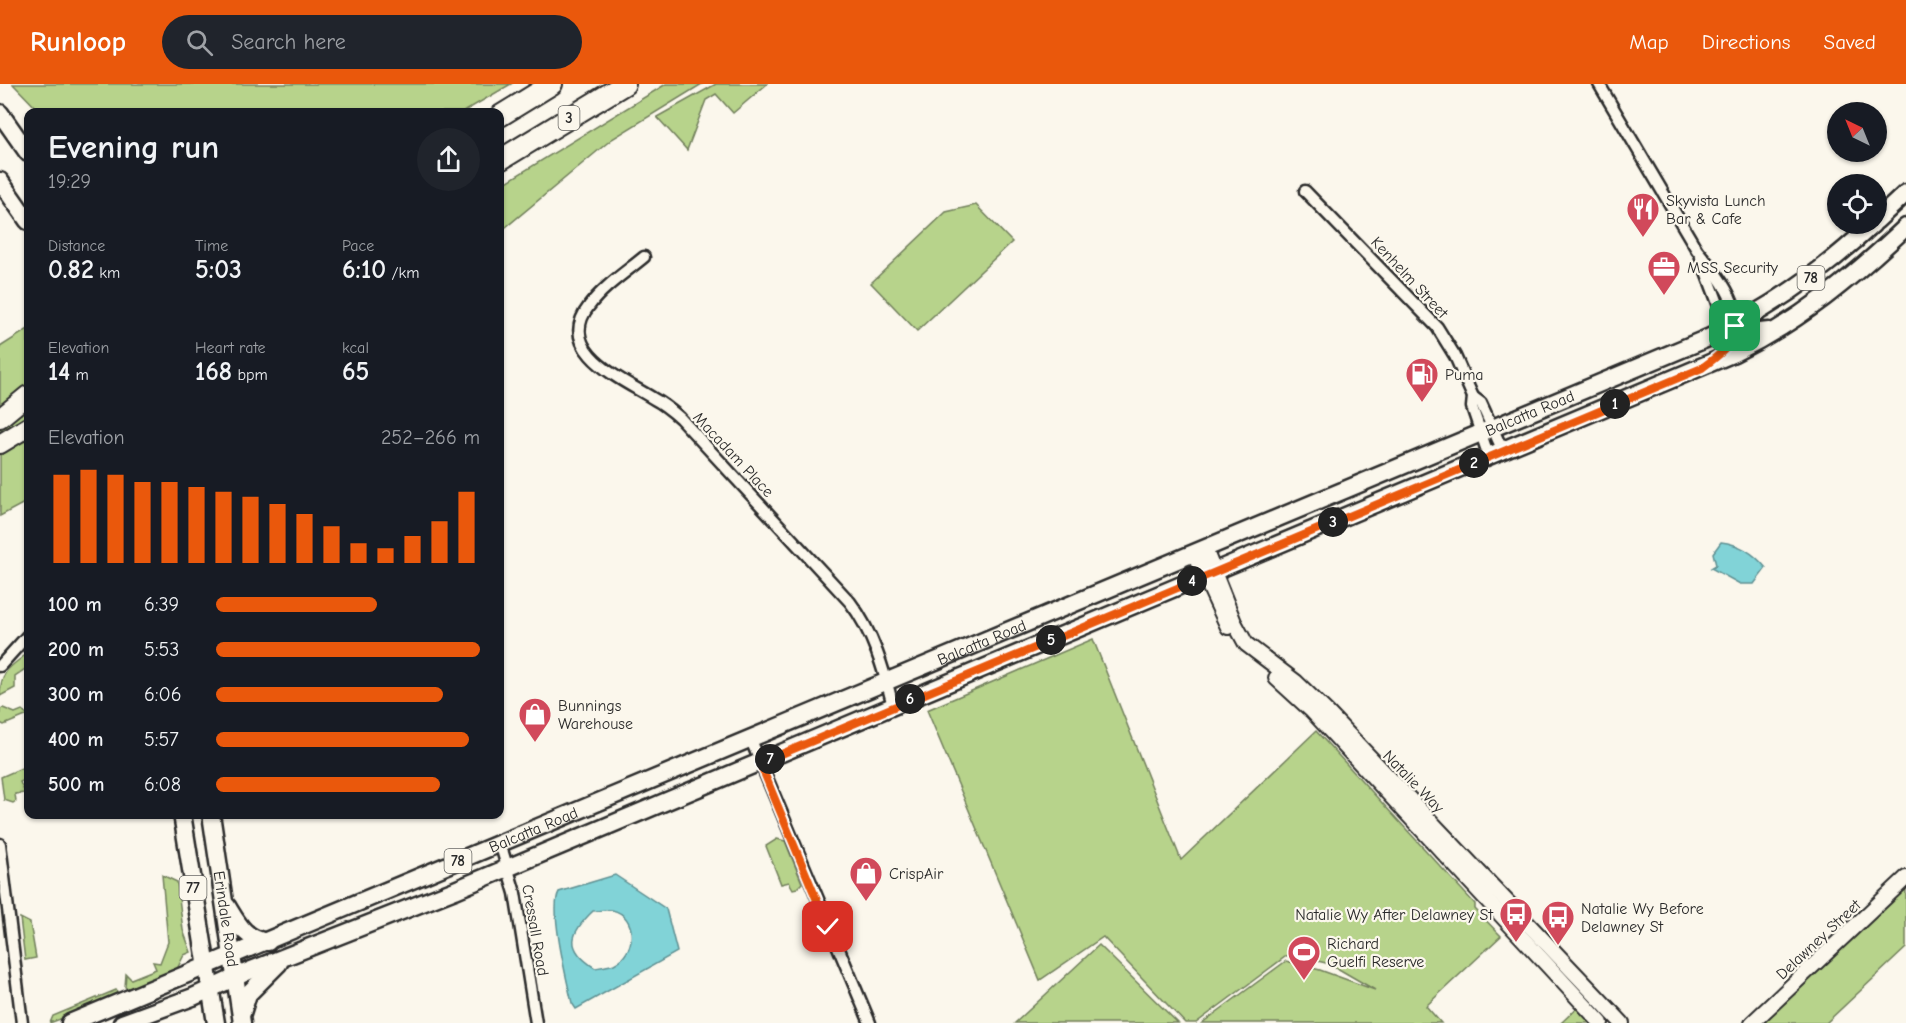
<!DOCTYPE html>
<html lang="en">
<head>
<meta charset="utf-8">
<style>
  :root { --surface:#171b24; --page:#20242c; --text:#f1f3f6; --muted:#9ea1a6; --accent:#ea580c }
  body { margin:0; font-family:"Comic Neue",sans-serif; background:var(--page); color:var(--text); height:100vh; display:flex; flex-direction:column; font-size:22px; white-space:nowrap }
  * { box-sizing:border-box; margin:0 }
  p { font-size:20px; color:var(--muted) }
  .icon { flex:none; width:33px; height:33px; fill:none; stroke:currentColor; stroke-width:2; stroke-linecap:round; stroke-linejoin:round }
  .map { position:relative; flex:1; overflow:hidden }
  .drawer { position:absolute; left:24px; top:24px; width:480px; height:711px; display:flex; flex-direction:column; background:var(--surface); border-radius:12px; box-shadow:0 2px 4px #0004 }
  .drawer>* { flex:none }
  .needle { width:39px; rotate:317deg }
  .fabs { position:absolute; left:1827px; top:18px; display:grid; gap:12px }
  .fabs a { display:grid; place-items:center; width:60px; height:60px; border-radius:50%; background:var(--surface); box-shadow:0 2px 4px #0004; font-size:30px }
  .pin { position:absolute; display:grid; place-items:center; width:51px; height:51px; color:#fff; margin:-26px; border-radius:12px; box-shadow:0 3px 9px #0006 }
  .km { position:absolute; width:30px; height:30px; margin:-15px; border-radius:50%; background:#222; color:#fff; font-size:16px; line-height:30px; text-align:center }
  .round { display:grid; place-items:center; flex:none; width:63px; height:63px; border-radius:32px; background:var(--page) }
  .headline { display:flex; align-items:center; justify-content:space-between; height:102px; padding:0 24px }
  h1 { font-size:33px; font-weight:700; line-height:45px }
  .metrics { display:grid; grid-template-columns:repeat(3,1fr); gap:9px; height:102px; padding:6px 24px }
  .metrics div { display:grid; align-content:center }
  .metrics b { font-size:26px; font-weight:700 }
  .metrics small { font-size:16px; font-weight:400 }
  .metrics p { font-size:16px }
  .chart { height:168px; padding:12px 24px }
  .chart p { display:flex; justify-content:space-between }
  .chart svg { width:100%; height:108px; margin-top:6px; stroke:var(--accent); stroke-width:6 }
  ul { padding:0 24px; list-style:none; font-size:20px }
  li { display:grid; grid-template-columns:96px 72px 1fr; align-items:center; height:45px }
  li i { height:15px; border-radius:8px; background:var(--accent) }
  header { display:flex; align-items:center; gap:36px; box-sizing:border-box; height:84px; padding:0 30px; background:var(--accent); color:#fff }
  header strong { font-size:28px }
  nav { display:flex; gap:33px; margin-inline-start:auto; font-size:21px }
  .search { width:420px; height:54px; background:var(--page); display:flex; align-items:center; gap:15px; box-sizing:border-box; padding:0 21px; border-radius:33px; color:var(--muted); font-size:22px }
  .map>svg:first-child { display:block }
</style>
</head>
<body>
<header>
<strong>Runloop</strong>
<div class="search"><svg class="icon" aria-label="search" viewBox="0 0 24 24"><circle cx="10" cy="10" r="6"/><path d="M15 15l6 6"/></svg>Search here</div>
<nav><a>Map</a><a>Directions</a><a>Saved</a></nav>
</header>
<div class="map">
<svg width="1906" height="939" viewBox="0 0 1906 939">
  <rect width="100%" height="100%" fill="#fbf7ec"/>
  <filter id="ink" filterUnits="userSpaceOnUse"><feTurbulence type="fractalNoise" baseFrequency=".0167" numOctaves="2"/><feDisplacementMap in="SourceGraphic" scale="12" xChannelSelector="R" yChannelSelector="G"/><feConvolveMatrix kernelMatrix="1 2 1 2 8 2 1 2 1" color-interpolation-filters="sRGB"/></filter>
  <g filter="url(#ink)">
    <!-- green -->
    <g fill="#b7d38b" stroke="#717f5b" stroke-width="1.5">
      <path d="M13,0H511L463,28H40Z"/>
      <path d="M666,0H702L612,55L500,148V102Z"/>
      <path d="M716,0H767L733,29L716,10L706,16L687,66L657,33Z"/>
      <path d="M976,121L1012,158L917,247L871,199L946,128Z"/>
      <path d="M28,245V417L0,432V263Z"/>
      <path d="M1093,555L1181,776L1316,647L1475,820V825L1501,852L1426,922L1441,939H1202L1286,877L1320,886L1375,906L1330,880L1289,870L1196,939H1185L1103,853L1040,896L927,626Z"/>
      <path d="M28,569V583L15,592V604L0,612C0,587 10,583 28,569Z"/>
      <path d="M3,624L15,629L22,626L28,631L4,641L0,639V625Z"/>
      <path d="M26,682L28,694L20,698L25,709L15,710L16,717L13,719L4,716L1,693Z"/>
      <path d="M777,755L785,757L802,799L797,804L793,805L789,798L781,800L766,762Z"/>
      <path d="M162,791L177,798L183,846L191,868L184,871L176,887L129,906L125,903L126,890L131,895L156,885L153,878L160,879L168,858Z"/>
      <path d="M1906,804V864L1826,939H1761Z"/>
      <path d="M20,834L30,839L36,874L25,876Z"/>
      <path d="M1099,861L1178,939H1015Z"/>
      <path d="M116,906L120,912L50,939L53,932Z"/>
      <path d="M1580,921L1593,939H1561Z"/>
    </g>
    <!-- water -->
    <g fill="#81d3d7" stroke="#5f9092" stroke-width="1.5" fill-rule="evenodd">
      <path d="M1721,458C1740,460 1754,469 1766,484L1754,500H1740L1711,484L1716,481L1713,469Z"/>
      <path d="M615,791L666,825L677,868L576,925L572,919C567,897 549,825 559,808ZM593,827C599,827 606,825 612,826C639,832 636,870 614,880C608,882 601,883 595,884C564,864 570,849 593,827Z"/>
    </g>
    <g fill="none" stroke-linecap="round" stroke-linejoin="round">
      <defs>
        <g id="minor">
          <path d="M1599,0L1697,166C1722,196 1759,240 1718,272"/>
          <path d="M1305,107L1437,243L1455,272L1473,313L1472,323L1489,373"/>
          <path d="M644,173C626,188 603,203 589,222C554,267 624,296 654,315C664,320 672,327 680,334L850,518C873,548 884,586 893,622"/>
          <path d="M1701,174L1722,230L1719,242L1712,250"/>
          <path d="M1733,241L1742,247L1769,244"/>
          <path d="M1473,313L1481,319L1503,367"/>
          <path d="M0,582L28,551"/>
          <path d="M751,656L870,939"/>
          <path d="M500,759L515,809L536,939"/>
          <path d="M0,760L22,939"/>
        </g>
        <g id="tertiary">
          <path d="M1205,465L1234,538L1246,560L1296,598L1327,628L1622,939"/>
          <path d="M1194,469L1228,543"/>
          <path d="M1276,594L1311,626L1601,939"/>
          <path d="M1752,939L1906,794"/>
        </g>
        <g id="primary">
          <path d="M0,29L28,69"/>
          <path d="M0,97L28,137"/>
          <path d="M1876,137L1906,109"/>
          <path d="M182,730L216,939"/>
          <path id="s1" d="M211,730L242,939"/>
          <path d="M227,822C238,840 245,855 268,858"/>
          <path d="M242,929L248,910L279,879"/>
          <path id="s2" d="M70,939L1708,254C1771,225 1823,187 1873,140"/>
          <path d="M122,939L193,913L249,887L455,806L1734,269C1800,237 1853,193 1906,143"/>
        </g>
        <g id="trunk">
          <path d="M0,334L28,311"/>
          <path d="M0,360L28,343"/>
        </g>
        <g id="motorway">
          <path d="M500,32L552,0"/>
          <path d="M500,76L625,0"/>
        </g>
      </defs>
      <!-- minor casing -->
      <use href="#minor" stroke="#2b2b2b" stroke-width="15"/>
      <!-- tertiary casing -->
      <use href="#tertiary" stroke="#2b2b2b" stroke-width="18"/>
      <!-- primary casing -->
      <use href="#primary" stroke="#2b2b2b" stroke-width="21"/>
      <!-- trunk casing -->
      <use href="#trunk" stroke="#2b2b2b" stroke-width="22"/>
      <!-- motorway casing -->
      <use href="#motorway" stroke="#2b2b2b" stroke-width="24"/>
      <!-- minor -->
      <use href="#minor" stroke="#fbf7ec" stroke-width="10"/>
      <!-- tertiary -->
      <use href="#tertiary" stroke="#fbf7ec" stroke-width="14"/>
      <!-- primary -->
      <use href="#primary" stroke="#fbf7ec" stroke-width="16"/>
      <!-- trunk -->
      <use href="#trunk" stroke="#fbf7ec" stroke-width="18"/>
      <!-- motorway -->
      <use href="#motorway" stroke="#fbf7ec" stroke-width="20"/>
    </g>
  </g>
  <g fill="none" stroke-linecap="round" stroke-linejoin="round" filter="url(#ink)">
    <defs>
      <path id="route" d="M828,843L760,679L1702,284C1718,272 1731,263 1737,244L1735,242"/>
    </defs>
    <!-- route casing -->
    <use href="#route" stroke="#fff" stroke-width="12"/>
    <!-- route -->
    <use href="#route" stroke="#ea580c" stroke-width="8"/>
  </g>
  <!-- icons -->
  <defs>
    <symbol id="restaurant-pin" viewBox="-11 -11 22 30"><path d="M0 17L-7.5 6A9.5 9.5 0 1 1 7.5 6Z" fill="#d1495b" stroke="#fbf7ec"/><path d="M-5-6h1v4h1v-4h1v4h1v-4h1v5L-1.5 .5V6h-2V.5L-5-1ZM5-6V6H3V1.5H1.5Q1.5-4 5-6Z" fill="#fff"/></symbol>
    <symbol id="office-pin" viewBox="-11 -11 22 30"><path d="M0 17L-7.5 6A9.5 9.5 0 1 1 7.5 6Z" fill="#d1495b" stroke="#fbf7ec"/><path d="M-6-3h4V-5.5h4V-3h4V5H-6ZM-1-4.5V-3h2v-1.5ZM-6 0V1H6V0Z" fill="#fff"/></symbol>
    <symbol id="fuel-pin" viewBox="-11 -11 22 30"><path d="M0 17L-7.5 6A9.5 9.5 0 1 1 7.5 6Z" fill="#d1495b" stroke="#fbf7ec"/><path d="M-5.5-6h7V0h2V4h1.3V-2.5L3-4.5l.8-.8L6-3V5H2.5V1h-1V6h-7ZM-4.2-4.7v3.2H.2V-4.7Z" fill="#fff"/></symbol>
    <symbol id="shop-pin" viewBox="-11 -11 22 30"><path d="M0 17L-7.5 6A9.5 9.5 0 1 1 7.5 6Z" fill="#d1495b" stroke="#fbf7ec"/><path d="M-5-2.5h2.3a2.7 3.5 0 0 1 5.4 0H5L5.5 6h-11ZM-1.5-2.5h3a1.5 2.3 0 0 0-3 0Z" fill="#fff"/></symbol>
    <symbol id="bus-pin" viewBox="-11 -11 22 30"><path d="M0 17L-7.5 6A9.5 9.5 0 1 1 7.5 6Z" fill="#d1495b" stroke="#fbf7ec"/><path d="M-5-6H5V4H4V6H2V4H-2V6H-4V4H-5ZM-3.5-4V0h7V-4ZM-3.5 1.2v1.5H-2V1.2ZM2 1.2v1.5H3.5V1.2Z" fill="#fff"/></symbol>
    <symbol id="stadium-pin" viewBox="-11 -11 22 30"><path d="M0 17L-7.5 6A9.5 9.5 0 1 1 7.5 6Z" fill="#d1495b" stroke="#fbf7ec"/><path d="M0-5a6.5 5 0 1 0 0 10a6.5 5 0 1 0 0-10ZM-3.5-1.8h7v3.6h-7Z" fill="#fff"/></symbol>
  </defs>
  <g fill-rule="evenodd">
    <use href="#restaurant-pin" x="1624" y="106" width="38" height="52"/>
    <use href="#office-pin" x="1645" y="164" width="38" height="52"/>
    <use href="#fuel-pin" x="1403" y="271" width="38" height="52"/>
    <use href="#shop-pin" x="516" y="611" width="38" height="52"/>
    <use href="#shop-pin" x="847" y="770" width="38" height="52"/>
    <use href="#bus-pin" x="1497" y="811" width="38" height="52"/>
    <use href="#bus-pin" x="1539" y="814" width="38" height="52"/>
    <use href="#stadium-pin" x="1285" y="849" width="38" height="52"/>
  </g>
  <g text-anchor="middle" stroke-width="4.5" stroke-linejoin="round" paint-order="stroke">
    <!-- shield labels -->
    <g fill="#fbf7ec" stroke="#696865" stroke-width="1.5">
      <rect x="558.5" y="22" width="21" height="24" rx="4.5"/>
      <rect x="1797.5" y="182" width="27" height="24" rx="4.5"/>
      <rect x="444.5" y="765" width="27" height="24" rx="4.5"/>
      <rect x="179.5" y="792" width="27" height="24" rx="4.5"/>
    </g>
    <g font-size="15" font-weight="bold" fill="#2b2b2b">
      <text x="569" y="39">3</text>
      <text x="1811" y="199">78</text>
      <text x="458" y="782">78</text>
      <text x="193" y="809">77</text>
    </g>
    <!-- poi labels -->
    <g font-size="16" fill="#2b2b2b" stroke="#fbf7ec" text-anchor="start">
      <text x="1666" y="122">Skyvista Lunch<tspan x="1666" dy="18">Bar &amp; Cafe</tspan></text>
      <text x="1687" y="189">MSS Security</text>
      <text x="1445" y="296">Puma</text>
      <text x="558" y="627">Bunnings<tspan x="558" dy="18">Warehouse</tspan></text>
      <text x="889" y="795">CrispAir</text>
      <text x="1581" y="830">Natalie Wy Before<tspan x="1581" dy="18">Delawney St</tspan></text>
      <text x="1493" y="836" text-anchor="end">Natalie Wy After Delawney St</text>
      <text x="1327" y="865">Richard<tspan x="1327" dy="18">Guelfi Reserve</tspan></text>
    </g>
    <!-- street labels -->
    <g font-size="16" fill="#2b2b2b" stroke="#fbf7ec">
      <text transform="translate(1410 193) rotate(47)" y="6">Kenhelm Street</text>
      <text dy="6" stroke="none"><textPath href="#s2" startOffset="1582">Balcatta Road</textPath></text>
      <text transform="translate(734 370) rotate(47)" y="6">Macadam Place</text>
      <text dy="6" stroke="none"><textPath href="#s2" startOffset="988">Balcatta Road</textPath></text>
      <text transform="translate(1414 697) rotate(46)" y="6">Natalie Way</text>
      <text dy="6" stroke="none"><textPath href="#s2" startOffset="502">Balcatta Road</textPath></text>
      <text dy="6" stroke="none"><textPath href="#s1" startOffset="106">Erindale Road</textPath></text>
      <text transform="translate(536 846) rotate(80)" y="6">Cressall Road</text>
      <text transform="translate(1818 855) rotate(-43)" y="6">Delawney Street</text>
    </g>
  </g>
</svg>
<div class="fabs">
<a><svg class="needle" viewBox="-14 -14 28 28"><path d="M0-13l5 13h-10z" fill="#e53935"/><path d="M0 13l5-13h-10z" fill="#9ea1a6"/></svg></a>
<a><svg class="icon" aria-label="locate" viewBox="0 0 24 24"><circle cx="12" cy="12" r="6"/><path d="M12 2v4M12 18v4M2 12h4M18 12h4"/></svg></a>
</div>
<div class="pin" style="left:1735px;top:242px;background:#1e9e55"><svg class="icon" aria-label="arrive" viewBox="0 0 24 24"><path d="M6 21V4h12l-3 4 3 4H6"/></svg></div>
<div class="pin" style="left:828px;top:843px;background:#d93025"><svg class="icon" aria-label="check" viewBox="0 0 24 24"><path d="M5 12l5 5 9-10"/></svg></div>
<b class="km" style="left:1615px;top:320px">1</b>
<b class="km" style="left:1474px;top:379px">2</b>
<b class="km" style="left:1333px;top:438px">3</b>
<b class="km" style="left:1192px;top:497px">4</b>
<b class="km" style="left:1051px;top:556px">5</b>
<b class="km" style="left:910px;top:615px">6</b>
<b class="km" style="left:770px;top:675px">7</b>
<section class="drawer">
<div class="headline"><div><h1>Evening run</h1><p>19:29</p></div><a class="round"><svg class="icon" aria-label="share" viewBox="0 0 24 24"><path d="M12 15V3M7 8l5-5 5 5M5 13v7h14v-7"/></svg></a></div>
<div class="metrics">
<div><p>Distance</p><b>0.82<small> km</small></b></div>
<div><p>Time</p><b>5:03</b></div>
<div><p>Pace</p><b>6:10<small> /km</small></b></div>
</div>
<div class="metrics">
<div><p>Elevation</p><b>14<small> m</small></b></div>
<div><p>Heart rate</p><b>168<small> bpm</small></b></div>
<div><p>kcal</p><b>65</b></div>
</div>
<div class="chart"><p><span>Elevation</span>252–266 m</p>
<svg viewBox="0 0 160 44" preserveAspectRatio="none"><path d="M5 44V8M15 44V6M25 44V8M35 44V11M45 44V11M55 44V13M65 44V15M75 44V17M85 44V20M95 44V24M105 44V29M115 44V36M125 44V38M135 44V33M145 44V27M155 44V15"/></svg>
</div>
<ul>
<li><b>100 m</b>6:39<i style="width:61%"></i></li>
<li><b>200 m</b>5:53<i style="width:100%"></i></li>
<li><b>300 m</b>6:06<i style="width:86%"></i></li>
<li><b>400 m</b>5:57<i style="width:96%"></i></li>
<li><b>500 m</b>6:08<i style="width:85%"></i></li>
</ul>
</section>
</div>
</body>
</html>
